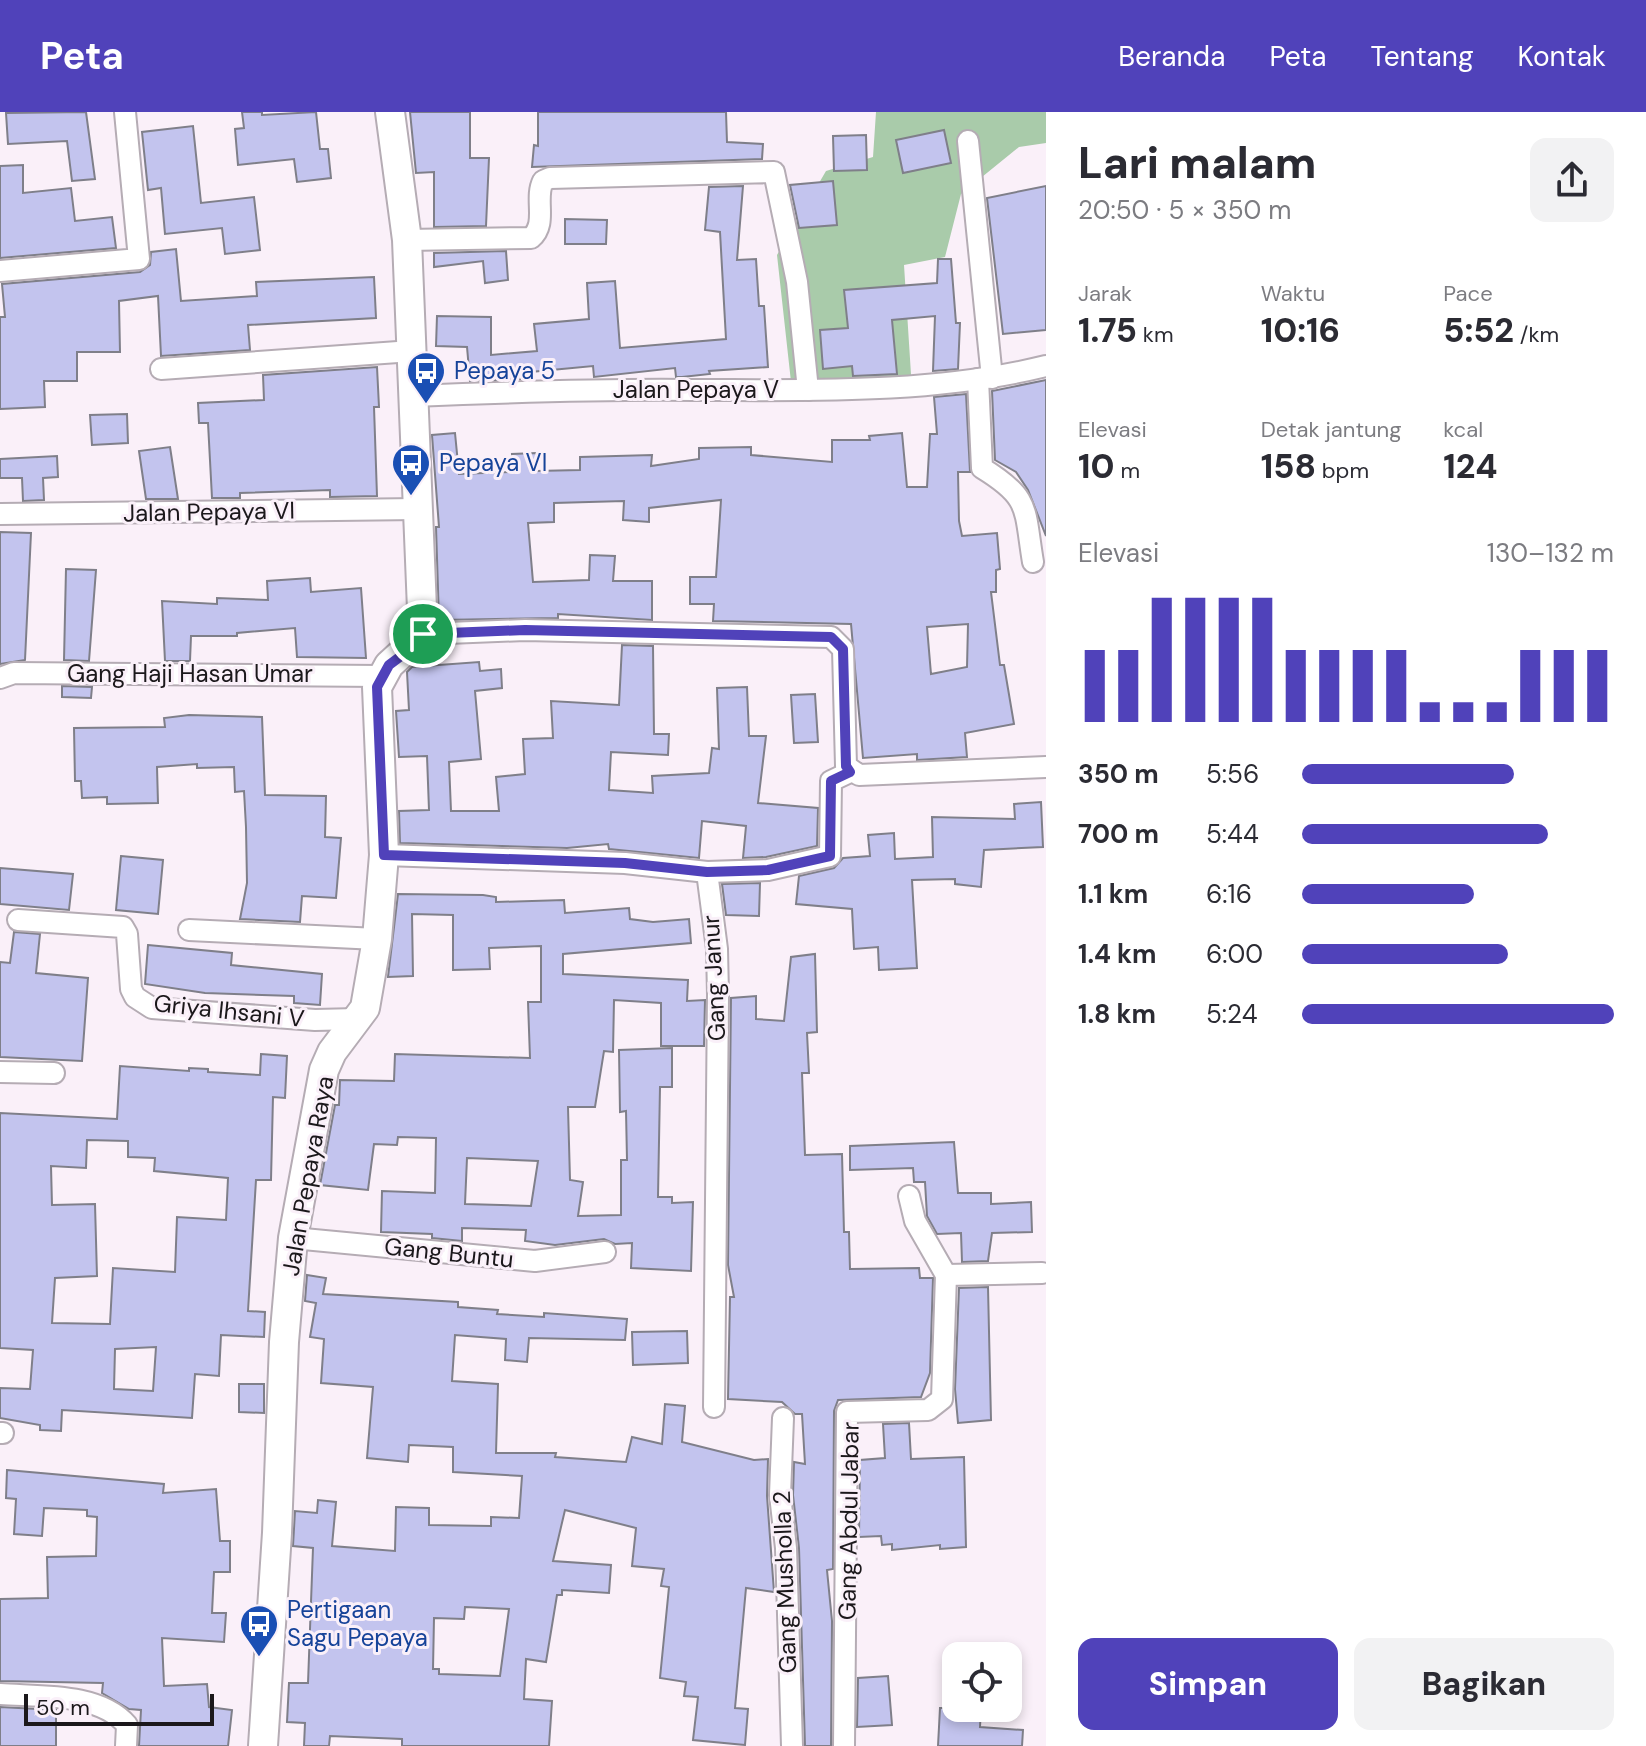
<!DOCTYPE html>
<html lang="id">
<head>
<meta charset="utf-8">
<style>
  :root { --surface:#fff; --page:#f2f2f3; --text:#2b2b33; --muted:#7c7c81; --accent:#5042ba }
  body { margin:0; font-family:"DM Sans",sans-serif; background:var(--page); color:var(--text); height:100vh; display:flex; flex-direction:column; font-size:30px; white-space:nowrap }
  * { box-sizing:border-box; margin:0 }
  p { font-size:26px; color:var(--muted) }
  .icon { flex:none; width:44px; height:44px; fill:none; stroke:currentColor; stroke-width:2; stroke-linecap:round; stroke-linejoin:round }
  .map { position:relative; flex:1; overflow:hidden }
  .drawer { display:flex; flex-direction:column; background:var(--surface); width:600px }
  .drawer>* { flex:none }
  .tools { position:absolute; left:942px; top:1530px; display:grid; gap:16px }
  .tools a { display:grid; place-items:center; width:80px; height:80px; border-radius:16px; background:var(--surface); box-shadow:0 4px 12px #0003; font-size:40px }
  .scale { position:absolute; left:24px; bottom:20px; width:190px; box-sizing:border-box; padding-left:8px; border:4px solid #1b181b; border-top:0; font-size:22px; line-height:28px; white-space:nowrap; color:#1b181b; -webkit-text-stroke:6px #faf0f9; paint-order:stroke }
  .pin { position:absolute; display:grid; place-items:center; width:68px; height:68px; color:#fff; margin:-34px; border:4px solid #fff; border-radius:50%; box-shadow:0 2px 8px #0007 }
  .round { display:grid; place-items:center; flex:none; width:84px; height:84px; border-radius:16px; background:var(--page) }
  .summary { display:flex; align-items:center; justify-content:space-between; height:136px; padding:0 32px }
  h1 { font-size:44px; font-weight:800; line-height:60px }
  .metrics { display:grid; grid-template-columns:repeat(3,1fr); gap:12px; height:136px; padding:8px 32px }
  .metrics div { display:grid; align-content:center }
  .metrics b { font-size:34px; font-weight:800 }
  .metrics small { font-size:22px; font-weight:400 }
  .metrics p { font-size:22px }
  .chart { height:224px; padding:16px 32px }
  .chart p { display:flex; justify-content:space-between }
  .chart svg { width:100%; height:144px; margin-top:8px; stroke:var(--accent); stroke-width:6 }
  .cta { display:flex; gap:16px; margin-top:auto; padding:16px 32px }
  .cta a { flex:1; height:92px; border-radius:16px; background:var(--accent); color:#fff; font-size:32px; font-weight:800; line-height:92px; text-align:center }
  .cta a+a { background:var(--page); color:var(--text) }
  ul { padding:0 32px; list-style:none; font-size:26px }
  li { display:grid; grid-template-columns:128px 96px 1fr; align-items:center; height:60px }
  li i { height:20px; border-radius:10px; background:var(--accent) }
  header { display:flex; align-items:center; gap:48px; box-sizing:border-box; height:112px; padding:0 40px; background:var(--accent); color:#fff }
  header strong { font-size:38px }
  nav { display:flex; gap:44px; margin-inline-start:auto; font-size:28px }
  main { display:flex; flex:1; min-height:0 }
  .map>svg:first-child { display:block }
</style>
</head>
<body>
<header>
<strong>Peta</strong>
<nav><a>Beranda</a><a>Peta</a><a>Tentang</a><a>Kontak</a></nav>
</header>
<main>
<div class="map">
<svg width="1046" height="1634" viewBox="0 0 1046 1634">
  <rect width="100%" height="100%" fill="#faf0f9"/>
  <!-- forest -->
  <path fill="#a9cbaa" d="M876,0H1046V31L1019,35L961,82L945,145L904,153L912,278L793,288L777,143L826,59L873,45Z"/>
  <!-- building -->
  <g fill="#c3c4ee" stroke="#7f7f89" stroke-width="2" fill-rule="evenodd">
    <path d="M86,0L95,67L72,69L67,29L8,32L6,1Z"/>
    <path d="M242,0H262V3L316,0L320,37H328L331,66L297,70L294,47L238,53L235,17L244,16Z"/>
    <path d="M410,0H470V46H489L486,114L434,115V60L416,61Z"/>
    <path d="M538,0H726L727,30L763,32L762,47L532,55L534,33L538,34Z"/>
    <path d="M193,14L201,91L254,85L260,138L225,142L222,116L165,122L161,76L148,78L142,20Z"/>
    <path d="M944,18L951,51L903,61L896,28Z"/>
    <path d="M866,23L867,58L834,59L833,24Z"/>
    <path d="M23,53V81L71,76L75,109L112,105L116,136L0,146V54Z"/>
    <path d="M833,69L837,113L799,116L790,73Z"/>
    <path d="M743,74L737,148L756,147L759,194H764L768,255L709,259L710,262L682,265H676L675,256L594,265L593,254L520,261V267L470,269L467,235L436,234L437,204L491,205V243L537,239L534,212L589,207L587,171L615,169L620,236L726,227L720,120L705,118L709,75Z"/>
    <path d="M1046,74V218L1003,222L987,86Z"/>
    <path d="M565,107L607,108L606,132H565Z"/>
    <path d="M176,137L181,189L257,184L256,170L374,165L376,206L248,213L250,238L161,244L158,184L119,189L120,240H77V269H44L45,295L0,297V205H5L2,172L140,160L150,153L151,140Z"/>
    <path d="M506,139L508,168L485,171L483,149L434,155V141Z"/>
    <path d="M938,147H951L956,211H960L958,257L933,259L935,204L892,208L897,262L853,264L852,254L823,257L820,218L848,216L844,178L937,171Z"/>
    <path d="M377,255L379,295H374L377,384L330,385V378L240,381V386H212L208,311H199L198,291L264,288L263,263Z"/>
    <path d="M1046,268V424L1028,378L1016,360L995,348L992,279Z"/>
    <path d="M966,282L970,360H958L959,409L962,424L997,421L1000,457L996,458V480H991L1000,553H1004L1014,612L965,621L967,645L917,648V642L863,646L851,512L713,509L714,492H690V465H716L721,388L649,396V410L623,408L624,389L554,391V410L528,411L533,470L589,468L590,443L615,444L613,469H652V508L558,502V506L439,508L436,415H439L432,323L455,321L459,362L513,360L512,342L536,341V359L580,358V345L652,343L651,354L699,347V336L751,335V343L832,350V328H870L869,324L902,321L907,375H927L930,322H937L934,285ZM968,512L967,555L931,562L927,515Z"/>
    <path d="M127,302L128,331L92,333L90,303Z"/>
    <path d="M170,335L178,387H146L139,339Z"/>
    <path d="M57,344L58,365L43,366L44,388L23,389L22,366H0V347Z"/>
    <path d="M0,420L31,421L25,548L0,552Z"/>
    <path d="M66,457L96,458L89,549L64,548Z"/>
    <path d="M310,466L311,480L361,476L366,546L297,545L295,516L237,521V524H191L190,549H165L162,489L217,492V486L268,488L267,469Z"/>
    <path d="M622,533L653,534L654,622H669L668,643L611,640L609,678L653,681L652,664L709,661L712,636L719,637L717,576L747,575L749,624H766L758,691L818,696L817,734L766,745L743,746L746,714L702,709L699,746L609,737L608,732L567,736L400,731L399,699L429,698L427,644L399,645L396,599L409,598L407,560L412,555L479,550L480,559L501,557L502,576L475,579L481,647L449,650L451,699H499L496,665L525,662L523,627L553,626L551,589L619,593Z"/>
    <path d="M62,574L92,575L91,586L62,585Z"/>
    <path d="M815,582L818,630L794,631L791,583Z"/>
    <path d="M189,603L262,605L265,683L326,684L325,725L341,726L336,786L302,784L300,810L240,807L247,771L246,715L244,679L235,680L234,655L197,656V652L157,655L158,691L107,692V685L82,686L81,669H75L74,616L165,615L164,606Z"/>
    <path d="M1041,690L1043,735L984,738L981,775L955,772V767L912,768L917,856L879,858L878,835L854,837L852,797L796,792L799,764L834,756L843,746L870,744L868,723L894,721L895,747L933,745L932,705L1015,707L1014,692Z"/>
    <path d="M121,744L163,748L158,802L116,798Z"/>
    <path d="M0,756L73,762L69,798L0,792Z"/>
    <path d="M760,771L759,804L726,803L722,772Z"/>
    <path d="M398,782L483,783L496,785V790L564,788L565,801L629,796L630,807L653,810L689,807L691,831L563,842V862L688,868L687,889L705,888L704,934H661V891L614,888L613,940L604,939L595,995H568L570,1068L583,1070L578,1104L621,1103V1048H627L626,999L620,1000L619,938L672,936V975H660L658,1085H672V1091L693,1090L691,1159L631,1156L632,1131L615,1132L604,1127L555,1133L525,1129L526,1118L462,1116V1129L432,1126V1122L381,1120L382,1079L435,1081L436,1026L398,1025L397,1033L374,1032L368,1078L320,1073L335,993H339L340,968L394,969L395,942L530,946L528,890H541V834L489,836L490,857L453,858V803L412,802L413,864L388,865ZM467,1046L538,1049L531,1094L465,1092Z"/>
    <path d="M14,820L40,822L36,861L88,866L82,949L0,945V850L10,851Z"/>
    <path d="M148,833L232,841L231,853L322,862L320,893L294,891V884L205,881L145,872Z"/>
    <path d="M815,842L817,920L807,921L809,961H802L805,1043L842,1042L844,1120H849L850,1157L919,1156L920,1166H933L930,1261L921,1285L838,1288L834,1299L833,1457L827,1458L832,1509L831,1634H805L799,1436L793,1383L794,1350L805,1352L802,1302H795L782,1290L728,1287L730,1185H734L728,1153L731,886L756,884V907L784,909L791,845Z"/>
    <path d="M261,942L287,944L285,986L273,985L271,1068H256L248,1199L265,1200L264,1225L221,1223L219,1264L195,1262L192,1306L62,1298L61,1319L40,1318V1313L0,1306V1276L30,1277L33,1238L0,1236V1001L117,1007L120,954L189,959V956L208,957V960L260,963ZM87,1028L128,1029V1045L155,1046L154,1059L228,1066L226,1108L177,1105L175,1160L113,1156L110,1212L52,1211L55,1166L97,1164L95,1092L52,1093L51,1054L86,1056ZM156,1235L153,1279L114,1277L115,1237Z"/>
    <path d="M954,1030L958,1081H991V1092L1031,1090L1032,1120L992,1121L988,1149L962,1150L961,1121L937,1122L927,1104L925,1070H914L913,1056L850,1058V1034Z"/>
    <path d="M307,1163L326,1166L323,1182L458,1190V1195L498,1198L497,1202L544,1205V1201L627,1207L625,1228L529,1226L527,1250L505,1248L506,1227L455,1223L452,1269L498,1272L496,1341H556L555,1345L626,1350L632,1325L662,1332L665,1292L685,1294L682,1330L754,1348L768,1347L767,1384L774,1480L746,1476L735,1596L748,1597L745,1633L693,1628L698,1585L684,1584L686,1570L660,1566L669,1475L661,1474L664,1457L632,1454L636,1416L565,1398L553,1449L611,1453L609,1481L562,1478V1483H557L546,1550L526,1547L524,1587L552,1589L549,1634H402V1627L330,1624L329,1634H304L305,1611L287,1610L289,1571H308L313,1436L293,1434L295,1399L317,1401L318,1388L336,1390L332,1434L395,1439L396,1395L429,1396V1413L491,1414V1405L519,1406L522,1364L453,1360V1335L409,1333L408,1350L367,1346L373,1275L321,1271L324,1227L310,1225L316,1191L305,1189ZM465,1495L509,1497L500,1564L439,1562V1557H433L434,1506L464,1507Z"/>
    <path d="M988,1175L991,1308L958,1311L955,1277L959,1176Z"/>
    <path d="M687,1219L688,1251L633,1253L632,1220Z"/>
    <path d="M239,1272H264V1301L239,1300Z"/>
    <path d="M909,1311L911,1347L964,1345L966,1435L940,1437V1433L892,1438V1432L882,1433L881,1424L859,1425L860,1348L885,1346L883,1312Z"/>
    <path d="M7,1358L164,1372L163,1381L216,1377L220,1429H230V1460H214L212,1501H226L224,1530L162,1526L164,1574L207,1572L209,1595L232,1598L228,1634H139L141,1598L129,1597L102,1581L103,1571L0,1569V1487L48,1486L47,1445L96,1444L97,1405L87,1404V1398L44,1396L42,1424L14,1422L16,1387L6,1386Z"/>
    <path d="M888,1564L892,1613L857,1615L858,1566Z"/>
    <path d="M0,1595L56,1598V1634H0Z"/>
    <path d="M940,1596H981L980,1615L1023,1618L1022,1634H938Z"/>
  </g>
  <g fill="none" stroke-linecap="round" stroke-linejoin="round">
    <defs>
      <g id="street">
        <path d="M968,29L992,266"/>
        <path d="M407,128L531,126C548,112 534,87 543,69L550,66L774,60L797,170L808,278"/>
        <path d="M0,159L139,147L125,0"/>
        <path d="M161,257L412,239"/>
        <path d="M978,267L982,356C1031,386 1024,396 1033,450"/>
        <path d="M413,284C507,280 600,277 694,278C810,278 933,282 1046,254"/>
        <path d="M0,402L418,397"/>
        <path d="M423,522L525,518L831,525L843,537L846,654L859,663L1046,655"/>
        <path d="M0,566L14,561L381,564"/>
        <path d="M384,743L625,751L707,760L768,758L830,744L831,669L850,660"/>
        <path d="M707,760L717,837L718,883L714,1295"/>
        <path d="M18,808L123,815L127,822L131,877L135,885L152,896L315,908L358,907"/>
        <path d="M189,818L377,827"/>
        <path d="M0,960L54,961"/>
        <path d="M293,1126L535,1149L605,1140"/>
        <path d="M946,1163L1042,1161"/>
        <path d="M783,1306L780,1383L786,1436L792,1634"/>
        <path d="M0,1321H3"/>
        <path d="M0,1582C38,1585 99,1580 127,1613L126,1634"/>
        <path d="M844,1634L847,1300L928,1298L942,1287L946,1163L915,1109L909,1084"/>
      </g>
      <path id="secondary" d="M263,1634L277,1421L284,1230L293,1126L324,958L332,940L365,896L377,827L384,743L377,575L389,553L423,522L407,128L390,0"/>
    </defs>
    <!-- street casing -->
    <use href="#street" stroke="#b5acb4" stroke-width="24"/>
    <!-- secondary casing -->
    <use href="#secondary" stroke="#b5acb4" stroke-width="32"/>
    <!-- street -->
    <use href="#street" stroke="#fff" stroke-width="20"/>
    <!-- secondary -->
    <use href="#secondary" stroke="#fff" stroke-width="28"/>
  </g>
  <g fill="none" stroke-linecap="round" stroke-linejoin="round">
    <defs>
      <path id="route" d="M525,518L831,525L843,537L846,654L850,660L831,669L830,744L768,758L707,760L625,751L384,743L377,575L389,553L413,535L423,522Z"/>
    </defs>
    <!-- route casing -->
    <use href="#route" stroke="#fff" stroke-width="16"/>
    <!-- route -->
    <use href="#route" stroke="#5042ba" stroke-width="10"/>
  </g>
  <!-- icons -->
  <defs>
    <symbol id="bus-pin" viewBox="-11 -11 22 30"><path d="M0 17L-7.5 6A9.5 9.5 0 1 1 7.5 6Z" fill="#1a4fb4" stroke="#faf0f9"/><path d="M-5-6H5V4H4V6H2V4H-2V6H-4V4H-5ZM-3.5-4V0h7V-4ZM-3.5 1.2v1.5H-2V1.2ZM2 1.2v1.5H3.5V1.2Z" fill="#fff"/></symbol>
  </defs>
  <g fill-rule="evenodd">
    <use href="#bus-pin" x="404" y="237" width="44" height="60"/>
    <use href="#bus-pin" x="389" y="329" width="44" height="60"/>
    <use href="#bus-pin" x="237" y="1490" width="44" height="60"/>
  </g>
  <g text-anchor="middle" stroke-width="6" stroke-linejoin="round" paint-order="stroke">
    <!-- transit labels -->
    <g font-size="24" fill="#164399" stroke="#faf0f9" text-anchor="start">
      <text x="454" y="267">Pepaya 5</text>
      <text x="439" y="359">Pepaya VI</text>
      <text x="287" y="1506">Pertigaan<tspan x="287" dy="28">Sagu Pepaya</tspan></text>
    </g>
    <!-- street labels -->
    <g font-size="24" fill="#1b181b" stroke="#faf0f9">
      <text x="696" y="286">Jalan Pepaya V</text>
      <text transform="translate(209 400) rotate(-1)" y="8">Jalan Pepaya VI</text>
      <text x="190" y="570">Gang Haji Hasan Umar</text>
      <text transform="translate(714 866) rotate(-93)" y="8">Gang Janur</text>
      <text transform="translate(229 899) rotate(6)" y="8">Griya Ihsani V</text>
      <text transform="translate(308 1064) rotate(-80)" y="8">Jalan Pepaya Raya</text>
      <text transform="translate(449 1141) rotate(6)" y="8">Gang Buntu</text>
      <text transform="translate(849 1409) rotate(-89)" y="8">Gang Abdul Jabar</text>
      <text transform="translate(785 1470) rotate(-92)" y="8">Gang Musholla 2</text>
    </g>
  </g>
</svg>
<div class="tools">
<a><svg class="icon" aria-label="locate" viewBox="0 0 24 24"><circle cx="12" cy="12" r="6"/><path d="M12 2v4M12 18v4M2 12h4M18 12h4"/></svg></a>
</div>
<div class="scale">50 m</div>
<div class="pin" style="left:423px;top:522px;background:#1e9e55"><svg class="icon" aria-label="arrive" viewBox="0 0 24 24"><path d="M6 21V4h12l-3 4 3 4H6"/></svg></div>
</div>
<section class="drawer">
<div class="summary"><div><h1>Lari malam</h1><p>20:50 · 5 × 350 m</p></div><a class="round"><svg class="icon" aria-label="share" viewBox="0 0 24 24"><path d="M12 15V3M7 8l5-5 5 5M5 13v7h14v-7"/></svg></a></div>
<div class="metrics">
<div><p>Jarak</p><b>1.75<small> km</small></b></div>
<div><p>Waktu</p><b>10:16</b></div>
<div><p>Pace</p><b>5:52<small> /km</small></b></div>
</div>
<div class="metrics">
<div><p>Elevasi</p><b>10<small> m</small></b></div>
<div><p>Detak jantung</p><b>158<small> bpm</small></b></div>
<div><p>kcal</p><b>124</b></div>
</div>
<div class="chart"><p><span>Elevasi</span>130–132 m</p>
<svg viewBox="0 0 160 44" preserveAspectRatio="none"><path d="M5 44V22M15 44V22M25 44V6M35 44V6M45 44V6M55 44V6M65 44V22M75 44V22M85 44V22M95 44V22M105 44V38M115 44V38M125 44V38M135 44V22M145 44V22M155 44V22"/></svg>
</div>
<ul>
<li><b>350 m</b>5:56<i style="width:68%"></i></li>
<li><b>700 m</b>5:44<i style="width:79%"></i></li>
<li><b>1.1 km</b>6:16<i style="width:55%"></i></li>
<li><b>1.4 km</b>6:00<i style="width:66%"></i></li>
<li><b>1.8 km</b>5:24<i style="width:100%"></i></li>
</ul>
<div class="cta"><a>Simpan</a><a>Bagikan</a></div>
</section>
</main>
</body>
</html>
